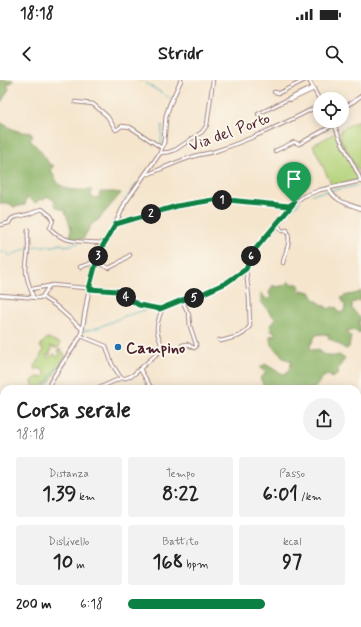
<!DOCTYPE html>
<html lang="it">
<head>
<meta charset="utf-8">
<style>
  :root { --surface:#fff; --page:#f2f2f2; --text:#222; --muted:#767676; --accent:#0b8043 }
  body { margin:0; font-family:Mynerve,sans-serif; background:var(--page); color:var(--text); height:100vh; display:flex; flex-direction:column; font-size:15px; white-space:nowrap }
  * { box-sizing:border-box; margin:0 }
  p { font-size:13px; color:var(--muted) }
  .icon { flex:none; width:22px; height:22px; fill:none; stroke:currentColor; stroke-width:2; stroke-linecap:round; stroke-linejoin:round }
  .map { position:relative; flex:1; overflow:hidden }
  .side { position:absolute; left:0px; top:305px; width:361px; height:242px; display:flex; flex-direction:column; background:var(--surface); border-radius:12px 12px 0 0; box-shadow:0 2px 10px #0003 }
  .side>* { flex:none }
  .controls { position:absolute; left:313px; top:12px; display:grid; gap:8px }
  .controls a { display:grid; place-items:center; width:36px; height:36px; border-radius:50%; background:var(--surface); box-shadow:0 2px 10px #0003; font-size:20px }
  .pin { position:absolute; display:grid; place-items:center; width:34px; height:34px; color:#fff; margin:-41px -17px; border-radius:50% 50% 50% 0; rotate:-45deg; box-shadow:0 0 4px #0007 }
  .pin .icon { rotate:45deg }
  .km { position:absolute; width:20px; height:20px; margin:-10px; border-radius:50%; background:#222; color:#fff; font-size:11px; line-height:20px; text-align:center }
  .round { display:grid; place-items:center; flex:none; width:42px; height:42px; border-radius:21px; background:var(--page) }
  .headline { display:flex; align-items:center; justify-content:space-between; height:68px; padding:0 16px }
  h1 { font-size:22px; font-weight:700; line-height:30px }
  .metrics { display:grid; grid-template-columns:repeat(3,1fr); gap:6px; height:68px; padding:4px 16px }
  .metrics div { display:grid; align-content:center; border-radius:4px; background:var(--page); text-align:center }
  .metrics b { font-size:20px; font-weight:700 }
  .metrics small { font-size:11px; font-weight:400 }
  .metrics p { font-size:11px }
  ul { padding:0 16px; list-style:none; font-size:13px }
  li { display:grid; grid-template-columns:64px 48px 1fr; align-items:center; height:30px }
  li i { height:10px; border-radius:5px; background:var(--accent) }
  .status { display:flex; justify-content:space-between; align-items:center; height:28px; padding:0 20px; background:var(--surface); direction:ltr }
  .status svg { height:11px; fill:currentColor }
  header { display:flex; justify-content:space-between; align-items:center; height:52px; padding:0 16px; background:var(--surface); font-size:18px; font-weight:700 }
  .map>svg:first-child { display:block }
</style>
</head>
<body>
<div class="status"><b>18:18</b><svg viewBox="0 0 49 12"><path d="M0 12V9h3v3zM5 12V6h3v6zM10 12V3h3v9zM15 12V0h3v12zM26 1h20v11H26zM47 4h2v5h-2z"/></svg></div>
<header><svg class="icon" aria-label="back" viewBox="0 0 24 24"><path d="M15 5l-7 7 7 7"/></svg>Stridr<svg class="icon" aria-label="search" viewBox="0 0 24 24"><circle cx="10" cy="10" r="6"/><path d="M15 15l6 6"/></svg></header>
<div class="map">
<svg width="361" height="547" viewBox="0 0 361 547">
  <rect width="100%" height="100%" fill="#fbf7ec"/>
  <filter id="ink" filterUnits="userSpaceOnUse"><feTurbulence type="fractalNoise" baseFrequency=".025" numOctaves="2"/><feDisplacementMap in="SourceGraphic" scale="8" xChannelSelector="R" yChannelSelector="G"/><feConvolveMatrix kernelMatrix="1 2 1 2 8 2 1 2 1" color-interpolation-filters="sRGB"/></filter>
  <filter id="wash" filterUnits="userSpaceOnUse"><feTurbulence type="fractalNoise" baseFrequency=".012" numOctaves="4" result="noise"/><feDisplacementMap in="SourceGraphic" scale="16" xChannelSelector="R" yChannelSelector="G"/><feGaussianBlur stdDeviation="0.9" result="paint"/><feColorMatrix in="noise" values="0 0 0 0 0 0 0 0 0 0 0 0 0 0 0 0 0 1.4 0 .05"/><feComposite in="paint" operator="in"/></filter>
  <g filter="url(#wash)">
    <rect width="100%" height="100%" fill="#f5e5cd"/>
    <!-- green -->
    <g fill="#b3d279" stroke="#7e7852">
      <path d="M361,39V96L341,59L340,50Z"/>
      <path d="M337,52L359,98L357,100L332,106L313,65Z"/>
      <path d="M47,258L60,263L59,267L55,268L50,266L52,270L50,271V274L47,275V277L48,278L54,274L58,277L60,275L58,269L63,271L62,273L66,276L50,301L47,302L46,305H43L41,308L37,306L35,309L32,302L33,300L38,297L42,298L45,295V292L41,289L38,288L36,290L35,286C40,281 40,274 44,270L40,267L42,263Z"/>
    </g>
    <!-- forest -->
    <g fill="#8eb469" stroke="#6c6a4a">
      <path d="M0,0H13L11,3L7,4L9,9L0,24Z"/>
      <path d="M0,42C9,48 21,54 31,52L33,56L30,60L40,70L50,85H53V87L51,89C59,113 70,110 92,110L91,116L94,118L99,117L100,112H113L121,113L99,139L91,145L83,159H76L70,158L71,149L65,131L56,127L54,120L46,116L44,120L40,119L36,123L27,117L25,125L14,127L10,124H0Z"/>
      <path d="M288,201L291,204H298L300,207L298,211L300,212L301,210L310,212L314,219L329,229L332,227L337,228L339,233L343,232C347,226 344,223 341,218C347,213 355,216 361,211V220L352,223V229L361,238L359,243L361,252L358,253L354,250L346,251L351,256L349,267L346,269L328,258L329,255L323,254L316,255L310,266V269L314,270L319,269L323,274C331,275 329,278 339,275L345,279L339,287L337,295L331,298L329,295C321,295 319,304 314,309H263V304L260,298L266,293L260,288L265,284L280,293L286,294L289,290L292,281L283,278C279,269 269,267 270,256L276,255L275,252L271,251L270,245L274,242L275,238C269,234 266,226 261,222V213L267,220L271,217L269,213L273,205L276,207L286,205Z"/>
      <path d="M361,394V428L357,427V403Z"/>
      <path d="M361,511V547H213L205,545L202,547H142L155,543H357V512Z"/>
      <path d="M4,529V543H38L42,547H0V530Z"/>
    </g>
    <g fill="none" stroke-linecap="round" stroke-linejoin="round">
      <!-- stream -->
      <g stroke="#3aaab7" stroke-width="1">
        <path d="M139,0L141,1"/>
        <path d="M145,3L162,13"/>
        <path d="M165,15L170,18"/>
        <path d="M169,33L172,23"/>
        <path d="M161,65L162,45"/>
        <path d="M312,114L361,105"/>
        <path d="M125,120L137,103"/>
        <path d="M279,144L301,120"/>
        <path d="M259,167L277,147"/>
        <path d="M0,174L5,170L10,176L22,170L39,166H55L61,164L65,166L79,163"/>
        <path d="M179,222L203,217L232,201L243,193"/>
        <path d="M84,251L97,248L125,236L148,229L162,231L173,225"/>
        <path d="M73,265L81,252"/>
        <path d="M46,309L50,297L62,281"/>
        <path d="M357,337H361"/>
        <path d="M0,542L2,547"/>
        <path d="M237,543L246,547"/>
      </g>
    </g>
  </g>
  <g filter="url(#ink)">
    <g fill="none" stroke-linecap="round" stroke-linejoin="round">
      <defs>
        <g id="minor">
          <path d="M309,0L320,21"/>
          <path d="M274,12L279,13L305,0"/>
          <path d="M290,20L314,9"/>
          <path d="M75,22L93,24L107,36L116,50L122,46L130,47L162,68"/>
          <path d="M342,28L353,22L361,16"/>
          <path d="M258,34L313,7"/>
          <path d="M333,41L340,59L359,96L361,102"/>
          <path d="M275,71L294,62L299,64L335,44"/>
          <path d="M160,73L169,72L175,70L202,52L207,45L213,0"/>
          <path d="M145,94H149C165,87 181,80 198,75C204,74 210,73 216,71C252,59 286,43 320,25"/>
          <path d="M329,108C333,121 349,124 361,129"/>
          <path d="M116,144C149,137 180,122 215,120C239,119 264,124 289,126L294,123"/>
          <path d="M277,144L282,151L287,150C292,162 285,171 283,183"/>
          <path d="M0,145L9,143L11,139L15,137L29,134L42,129L51,136L53,140L50,148C64,165 84,161 104,163"/>
          <path d="M28,150C27,155 28,157 28,162C29,171 26,181 26,190C26,200 31,208 33,217"/>
          <path d="M80,187L95,182L109,188L117,184L130,175"/>
          <path d="M31,209L49,206L52,205L108,210L117,211L124,216L139,225L160,229L182,220L195,217L225,203L246,189L253,172L294,123L304,116L320,110L361,101"/>
          <path d="M0,215L38,218L42,217"/>
          <path d="M42,217L56,226L82,249"/>
          <path d="M42,217L49,206"/>
          <path d="M182,220L189,235L190,246L196,264V267L194,268L187,264L182,265"/>
          <path d="M81,256L106,266L112,284L121,298"/>
          <path d="M219,260L221,261L239,256L244,253L250,246L249,218L246,189"/>
          <path d="M140,289L152,309"/>
          <path d="M97,309L121,298H126L133,295L160,271C164,264 157,257 157,249C157,242 160,235 162,229"/>
          <path d="M0,354L4,352"/>
          <path d="M357,374L361,373"/>
          <path d="M0,457L4,460"/>
        </g>
        <g id="tertiary">
          <path d="M49,309L50,303L58,290L81,256L89,209L101,168L111,154L125,123L160,73L164,62L166,36L170,24L181,0"/>
          <path d="M0,404L4,402"/>
        </g>
        <g id="motorway">
          <path d="M0,463L4,464"/>
          <path d="M0,467L4,468"/>
          <path d="M192,543L196,547"/>
          <path d="M206,543L211,547"/>
        </g>
      </defs>
      <!-- minor casing -->
      <use href="#minor" stroke="#a0827c" stroke-width="4.5"/>
      <!-- tertiary casing -->
      <use href="#tertiary" stroke="#a0827c" stroke-width="5"/>
      <!-- motorway casing -->
      <use href="#motorway" stroke="#a0827c" stroke-width="6"/>
      <!-- minor -->
      <use href="#minor" stroke="#fff" stroke-width="2.5"/>
      <!-- tertiary -->
      <use href="#tertiary" stroke="#fff" stroke-width="3"/>
      <!-- motorway -->
      <use href="#motorway" stroke="#fff" stroke-width="4.5"/>
    </g>
  </g>
  <g fill="none" stroke-linecap="round" stroke-linejoin="round" filter="url(#ink)">
    <defs>
      <path id="route" d="M213,120H228L289,126L294,123L253,172L246,189L226,203L195,217L182,220L160,229L139,225L124,216L117,211L89,209L99,172L116,144L177,126Z"/>
    </defs>
    <!-- route casing -->
    <use href="#route" stroke="#fff" stroke-width="8"/>
    <!-- route -->
    <use href="#route" stroke="#0b8043" stroke-width="5"/>
  </g>
  <!-- markers -->
  <circle fill="#1f6fb2" stroke="#fbf7ec" stroke-width="1.5" cx="118" cy="267" r="4"/>
  <g text-anchor="middle" stroke-width="4" stroke-linejoin="round" paint-order="stroke">
    <!-- street labels -->
    <g font-size="16" fill="#4a1f2b" stroke="#fbf7ec">
      <text transform="translate(229 51) rotate(-20)" y="6">Via del Porto</text>
    </g>
    <!-- poi labels -->
    <g font-size="16" font-weight="bold" fill="#4a1f2b" stroke="#fbf7ec" text-anchor="start">
      <text x="126" y="273">Campino</text>
    </g>
  </g>
</svg>
<div class="controls">
<a><svg class="icon" aria-label="locate" viewBox="0 0 24 24"><circle cx="12" cy="12" r="6"/><path d="M12 2v4M12 18v4M2 12h4M18 12h4"/></svg></a>
</div>
<div class="pin" style="left:294px;top:123px;background:#1e9e55"><svg class="icon" aria-label="arrive" viewBox="0 0 24 24"><path d="M6 21V4h12l-3 4 3 4H6"/></svg></div>
<b class="km" style="left:222px;top:120px">1</b>
<b class="km" style="left:151px;top:134px">2</b>
<b class="km" style="left:98px;top:176px">3</b>
<b class="km" style="left:126px;top:217px">4</b>
<b class="km" style="left:194px;top:218px">5</b>
<b class="km" style="left:251px;top:176px">6</b>
<section class="side">
<div class="headline"><div><h1>Corsa serale</h1><p>18:18</p></div><a class="round"><svg class="icon" aria-label="share" viewBox="0 0 24 24"><path d="M12 15V3M7 8l5-5 5 5M5 13v7h14v-7"/></svg></a></div>
<div class="metrics">
<div><p>Distanza</p><b>1.39<small> km</small></b></div>
<div><p>Tempo</p><b>8:22</b></div>
<div><p>Passo</p><b>6:01<small> /km</small></b></div>
</div>
<div class="metrics">
<div><p>Dislivello</p><b>10<small> m</small></b></div>
<div><p>Battito</p><b>168<small> bpm</small></b></div>
<div><p>kcal</p><b>97</b></div>
</div>
<ul>
<li><b>200 m</b>6:18<i style="width:63%"></i></li>
</ul>
</section>
</div>
</body>
</html>
